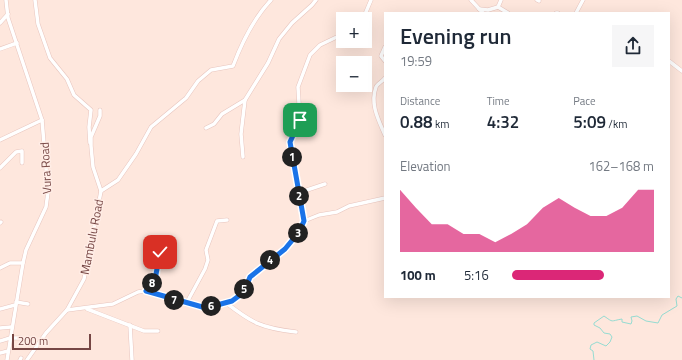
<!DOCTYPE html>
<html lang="en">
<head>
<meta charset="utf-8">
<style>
  :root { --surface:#fff; --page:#f6f6f7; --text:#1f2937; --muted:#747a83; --accent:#db2777 }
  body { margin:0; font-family:"Titillium Web",sans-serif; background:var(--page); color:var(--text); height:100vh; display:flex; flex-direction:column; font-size:15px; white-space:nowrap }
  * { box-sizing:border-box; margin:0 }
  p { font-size:13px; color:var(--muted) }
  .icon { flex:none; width:22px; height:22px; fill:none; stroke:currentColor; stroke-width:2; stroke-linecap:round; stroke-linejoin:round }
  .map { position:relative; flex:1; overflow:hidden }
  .drawer { position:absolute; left:384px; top:12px; width:286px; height:286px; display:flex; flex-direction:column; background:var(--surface); border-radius:0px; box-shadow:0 4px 16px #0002 }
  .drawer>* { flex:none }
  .buttons { position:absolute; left:336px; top:12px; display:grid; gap:8px }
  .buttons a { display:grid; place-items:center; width:36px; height:36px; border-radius:0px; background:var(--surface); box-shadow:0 4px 16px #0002; font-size:20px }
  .scale { position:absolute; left:12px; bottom:10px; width:79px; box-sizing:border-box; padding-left:4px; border:2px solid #764644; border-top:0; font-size:11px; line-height:14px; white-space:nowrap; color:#764644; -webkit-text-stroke:3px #ffede6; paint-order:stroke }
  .pin { position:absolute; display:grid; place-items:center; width:34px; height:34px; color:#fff; margin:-17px; border-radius:8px; box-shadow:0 2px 6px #0006 }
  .km { position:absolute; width:20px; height:20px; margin:-10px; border-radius:50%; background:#222; color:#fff; font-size:11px; line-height:20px; text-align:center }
  .round { display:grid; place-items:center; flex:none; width:42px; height:42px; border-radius:0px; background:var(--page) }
  .summary { display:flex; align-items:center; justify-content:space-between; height:68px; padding:0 16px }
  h1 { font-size:22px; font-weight:600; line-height:30px }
  .stats { display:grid; grid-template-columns:repeat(3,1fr); gap:6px; height:68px; padding:4px 16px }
  .stats div { display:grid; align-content:center }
  .stats b { font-size:17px; font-weight:600 }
  .stats small { font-size:11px; font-weight:400 }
  .stats p { font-size:11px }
  .chart { height:112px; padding:8px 16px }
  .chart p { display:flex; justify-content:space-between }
  .chart svg { width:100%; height:72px; margin-top:4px; fill:var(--accent); opacity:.7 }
  ul { padding:0 16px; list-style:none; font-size:13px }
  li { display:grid; grid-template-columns:64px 48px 1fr; align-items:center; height:30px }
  li i { height:10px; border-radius:5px; background:var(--accent) }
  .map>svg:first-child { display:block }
</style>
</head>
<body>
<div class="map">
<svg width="682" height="360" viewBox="0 0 682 360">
  <rect width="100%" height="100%" fill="#fee7dd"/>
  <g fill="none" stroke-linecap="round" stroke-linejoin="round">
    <!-- stream -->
    <path stroke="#96dcd2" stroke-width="1" d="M594,360L593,351L590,349L591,345L597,342L606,346L610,342L612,337L610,334L604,333L600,328L594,325V323L604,316C614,323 610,321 622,319V322L631,324L632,321L631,317L637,316L646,321L658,323L662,315L677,306L676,299L678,296L682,298"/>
    <defs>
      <g id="minor">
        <path d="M6,0L8,18L42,120L48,192L46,207L26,250L23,263L7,360"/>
        <path d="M35,0L38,24L50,58L67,79L74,95L91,110L89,127L90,143"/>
        <path d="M471,0L483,13"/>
        <path d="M537,0L539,1"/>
        <path d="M498,7L508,13"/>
        <path d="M479,9L488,10L498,7L501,0"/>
        <path d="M556,13H558"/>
        <path d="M576,13L583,0"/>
        <path d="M363,19L371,0"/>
        <path d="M0,23L8,14"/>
        <path d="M385,47L381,56L385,61"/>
        <path d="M0,49L17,43"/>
        <path d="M669,61L682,71"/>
        <path d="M385,78C383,81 377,84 376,87C370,104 378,119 385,135"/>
        <path d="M206,128L214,124L222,114L245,100L268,63L279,39L292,23L312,5L316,0"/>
        <path d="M0,140L42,120"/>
        <path d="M243,157L241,134L245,100"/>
        <path d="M0,168L16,152L22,151V163"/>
        <path d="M101,191L118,180L136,154L151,127L186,98L198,81L211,70L233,66C242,42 253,19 271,0"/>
        <path d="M298,193L325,184"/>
        <path d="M304,221L319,215L337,212L349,206L385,198"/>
        <path d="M0,223L1,222"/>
        <path d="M0,268L10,263H23"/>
        <path d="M146,291L155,280L160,252L159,243"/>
        <path d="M16,302L28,304"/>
        <path d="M225,302C252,323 261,328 296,332"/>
        <path d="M186,304L205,269L208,260L206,250L217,221L227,220"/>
        <path d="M0,309L15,305"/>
        <path d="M87,309L144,331H158"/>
        <path d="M67,310L113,304L138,292L144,291L206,308L232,301L239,297L243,292L250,277L285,249L299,231L304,221L290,143L300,120L298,87L310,55L320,45L343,34"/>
        <path d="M130,325L132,360"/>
        <path d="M0,328L11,327"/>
        <path d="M0,341L10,338H21"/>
        <path d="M0,353L8,351"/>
        <path d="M20,360L21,358"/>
        <path d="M27,360L46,333L67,310L84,279L101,191L93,167L91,146V137L100,116V110"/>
      </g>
    </defs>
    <!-- minor casing -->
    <use href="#minor" stroke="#e8c5be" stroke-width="4.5"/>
    <!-- minor -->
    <use href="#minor" stroke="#fff" stroke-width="3.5"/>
  </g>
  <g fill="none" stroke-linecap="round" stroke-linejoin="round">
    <defs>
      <path id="route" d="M160,252L155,280L146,291L206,308L232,301L244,292L250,277L285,249L299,232L304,221L290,142L300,120"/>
    </defs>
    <!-- route casing -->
    <use href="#route" stroke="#fff" stroke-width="8"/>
    <!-- route -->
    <use href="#route" stroke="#1a73e8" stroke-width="5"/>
  </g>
  <g text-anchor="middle" stroke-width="3" stroke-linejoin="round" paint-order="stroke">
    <!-- street labels -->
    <g font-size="12" fill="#764644" stroke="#ffede6">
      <text transform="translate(46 168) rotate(-93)" y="4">Vura Road</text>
      <text transform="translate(92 237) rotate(-79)" y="4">Mambulu Road</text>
    </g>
  </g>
</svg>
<div class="buttons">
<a>+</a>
<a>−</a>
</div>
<div class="scale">200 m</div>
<div class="pin" style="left:300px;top:120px;background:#1e9e55"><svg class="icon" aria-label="arrive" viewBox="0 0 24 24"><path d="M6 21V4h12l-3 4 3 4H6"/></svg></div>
<div class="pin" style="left:160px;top:252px;background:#d93025"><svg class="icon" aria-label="check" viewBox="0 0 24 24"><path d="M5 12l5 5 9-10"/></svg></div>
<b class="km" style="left:292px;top:157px">1</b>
<b class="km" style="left:299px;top:196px">2</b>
<b class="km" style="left:298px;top:233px">3</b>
<b class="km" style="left:270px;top:260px">4</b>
<b class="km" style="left:244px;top:289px">5</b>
<b class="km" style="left:211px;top:306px">6</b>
<b class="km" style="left:174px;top:300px">7</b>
<b class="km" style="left:152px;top:283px">8</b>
<section class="drawer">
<div class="summary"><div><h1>Evening run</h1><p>19:59</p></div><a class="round"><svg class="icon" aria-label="share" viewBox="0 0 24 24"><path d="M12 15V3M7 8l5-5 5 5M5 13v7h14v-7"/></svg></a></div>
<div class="stats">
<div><p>Distance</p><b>0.88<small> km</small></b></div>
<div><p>Time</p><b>4:32</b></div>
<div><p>Pace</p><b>5:09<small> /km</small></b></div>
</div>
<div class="chart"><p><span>Elevation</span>162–168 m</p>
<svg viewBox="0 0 160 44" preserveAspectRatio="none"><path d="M0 44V6L10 17L20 27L30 27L40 33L50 33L60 38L70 33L80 27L90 17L100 11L110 17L120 22L130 22L140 17L150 6L160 6V44z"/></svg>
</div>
<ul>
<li><b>100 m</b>5:16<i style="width:65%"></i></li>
</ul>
</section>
</div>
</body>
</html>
